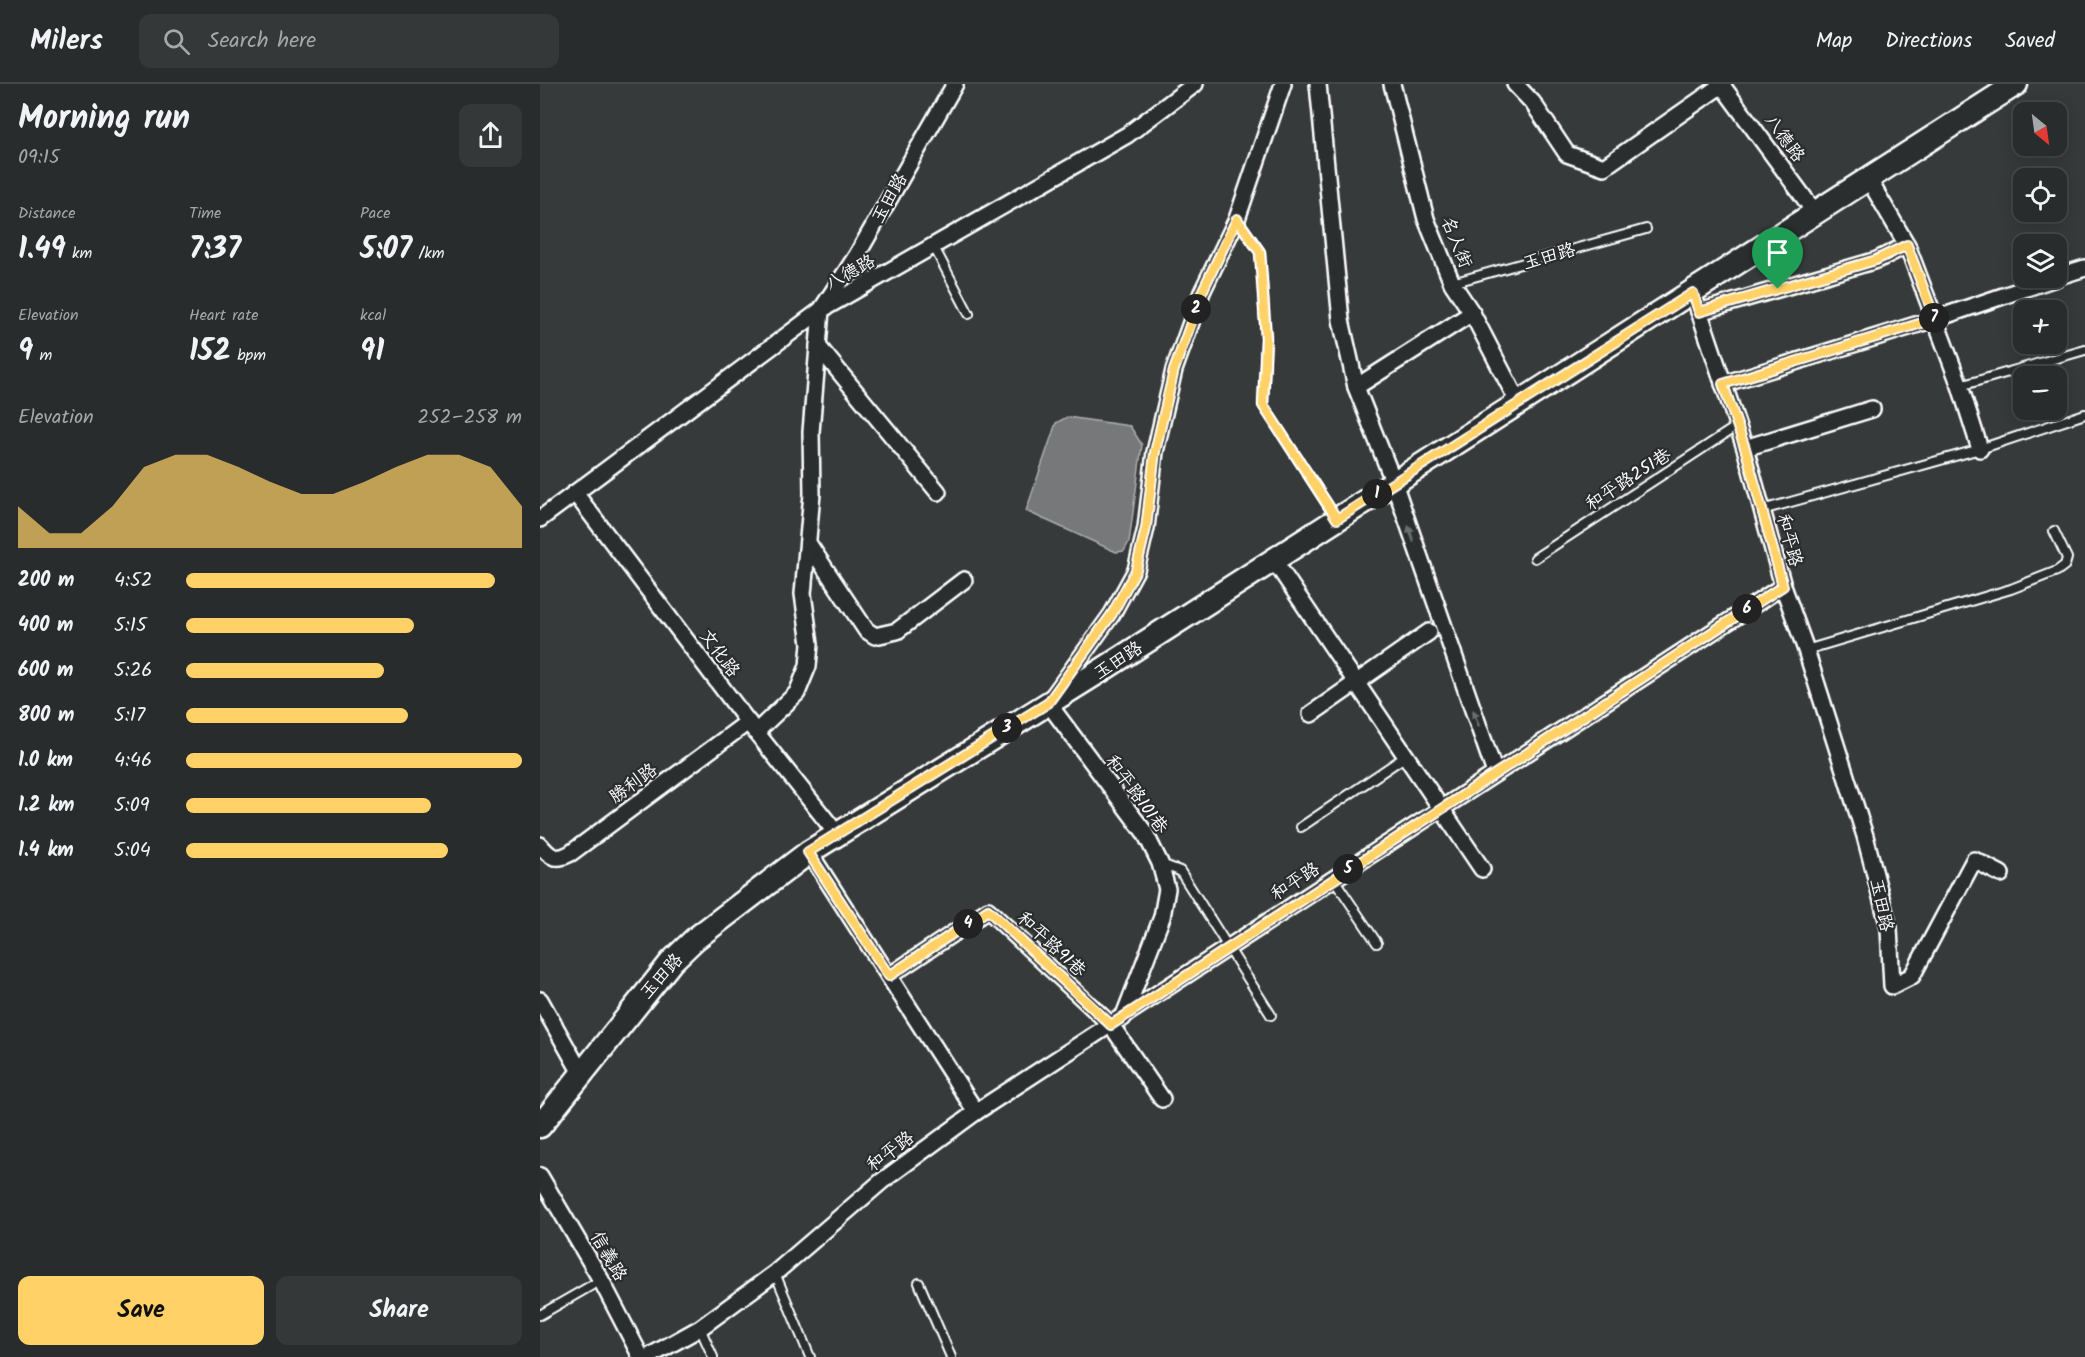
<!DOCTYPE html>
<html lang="en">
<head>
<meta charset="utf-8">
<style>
  :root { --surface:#292c2c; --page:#353838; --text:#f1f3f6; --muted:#a5a7a9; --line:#454848; --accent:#ffd166 }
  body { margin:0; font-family:Kalam,"LXGW WenKai TC",sans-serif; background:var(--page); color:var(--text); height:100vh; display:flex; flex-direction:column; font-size:22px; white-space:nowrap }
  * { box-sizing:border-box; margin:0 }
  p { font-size:20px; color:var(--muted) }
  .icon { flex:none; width:33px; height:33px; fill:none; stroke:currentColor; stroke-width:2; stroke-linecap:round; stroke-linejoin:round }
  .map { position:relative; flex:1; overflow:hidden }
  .drawer { display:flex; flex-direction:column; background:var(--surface); width:540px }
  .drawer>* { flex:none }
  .needle { width:39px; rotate:151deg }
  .buttons { position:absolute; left:1473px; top:18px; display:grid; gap:12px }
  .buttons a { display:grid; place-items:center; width:54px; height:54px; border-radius:12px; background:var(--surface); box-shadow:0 3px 15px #0003,0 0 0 2px var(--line); font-size:30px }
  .pin { position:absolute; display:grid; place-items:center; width:51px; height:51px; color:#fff; margin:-62px -26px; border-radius:50% 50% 50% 0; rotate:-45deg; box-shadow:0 0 6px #0007 }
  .pin .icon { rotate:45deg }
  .km { position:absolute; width:30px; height:30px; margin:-15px; border-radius:50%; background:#222; color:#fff; font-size:16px; line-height:30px; text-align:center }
  .round { display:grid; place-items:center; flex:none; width:63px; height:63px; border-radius:12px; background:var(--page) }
  .overview { display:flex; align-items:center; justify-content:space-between; height:102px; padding:0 18px }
  h1 { font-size:33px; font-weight:700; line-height:45px }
  .stats { display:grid; grid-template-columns:repeat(3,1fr); gap:9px; height:102px; padding:6px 18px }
  .stats div { display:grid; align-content:center }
  .stats b { font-size:30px; font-weight:700 }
  .stats small { font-size:16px; font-weight:400 }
  .stats p { font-size:16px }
  .chart { height:168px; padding:12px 18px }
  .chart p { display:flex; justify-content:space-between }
  .chart svg { width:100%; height:108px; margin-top:6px; fill:var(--accent); opacity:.7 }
  .button { display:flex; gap:12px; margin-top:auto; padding:12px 18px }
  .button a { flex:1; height:69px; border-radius:12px; background:var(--accent); color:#111; font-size:24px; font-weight:700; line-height:69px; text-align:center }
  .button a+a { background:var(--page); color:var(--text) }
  ul { padding:0 18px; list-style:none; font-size:20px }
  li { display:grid; grid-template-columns:96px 72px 1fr; align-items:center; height:45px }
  li i { height:15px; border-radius:8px; background:var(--accent) }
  header { display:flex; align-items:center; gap:36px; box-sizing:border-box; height:84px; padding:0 30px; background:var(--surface); border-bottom:2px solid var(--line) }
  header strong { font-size:28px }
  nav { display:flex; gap:33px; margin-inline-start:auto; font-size:21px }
  .search { width:420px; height:54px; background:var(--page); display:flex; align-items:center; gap:15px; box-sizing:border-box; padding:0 21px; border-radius:12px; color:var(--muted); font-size:22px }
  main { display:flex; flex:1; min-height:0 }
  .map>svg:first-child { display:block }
</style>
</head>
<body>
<header>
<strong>Milers</strong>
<div class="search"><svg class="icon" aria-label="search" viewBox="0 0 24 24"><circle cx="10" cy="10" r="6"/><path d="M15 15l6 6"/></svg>Search here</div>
<nav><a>Map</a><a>Directions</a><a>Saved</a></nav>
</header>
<main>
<section class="drawer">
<div class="overview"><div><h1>Morning run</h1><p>09:15</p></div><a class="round"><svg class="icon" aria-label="share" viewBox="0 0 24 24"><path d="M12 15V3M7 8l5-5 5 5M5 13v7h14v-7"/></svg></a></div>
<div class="stats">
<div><p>Distance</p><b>1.49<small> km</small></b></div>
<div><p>Time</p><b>7:37</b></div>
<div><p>Pace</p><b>5:07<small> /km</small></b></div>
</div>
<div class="stats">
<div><p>Elevation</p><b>9<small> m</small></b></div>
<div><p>Heart rate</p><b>152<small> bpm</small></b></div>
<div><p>kcal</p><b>91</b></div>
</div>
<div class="chart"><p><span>Elevation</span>252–258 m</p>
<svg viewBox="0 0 160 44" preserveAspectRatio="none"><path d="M0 44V27L10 38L20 38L30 27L40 11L50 6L60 6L70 11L80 17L90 22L100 22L110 17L120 11L130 6L140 6L150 11L160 27V44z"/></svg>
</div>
<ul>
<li><b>200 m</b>4:52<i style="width:92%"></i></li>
<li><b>400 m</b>5:15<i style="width:68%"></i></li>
<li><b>600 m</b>5:26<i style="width:59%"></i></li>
<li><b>800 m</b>5:17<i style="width:66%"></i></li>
<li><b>1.0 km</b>4:46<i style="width:100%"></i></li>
<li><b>1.2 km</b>5:09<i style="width:73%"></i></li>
<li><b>1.4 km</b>5:04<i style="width:78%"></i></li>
</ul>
<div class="button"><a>Save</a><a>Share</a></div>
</section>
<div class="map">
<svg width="1545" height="1273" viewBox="0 0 1545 1273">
  <rect width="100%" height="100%" fill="#373a3b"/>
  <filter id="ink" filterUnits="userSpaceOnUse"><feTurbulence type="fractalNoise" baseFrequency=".0167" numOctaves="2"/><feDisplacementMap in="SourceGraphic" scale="12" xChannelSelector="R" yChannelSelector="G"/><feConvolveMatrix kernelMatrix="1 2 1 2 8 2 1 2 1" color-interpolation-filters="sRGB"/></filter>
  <g filter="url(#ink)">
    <!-- water -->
    <path fill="#767879" stroke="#adaeaf" stroke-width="1.5" d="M527,333L590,342L602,361L589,458L584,467L576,468L486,427L516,339Z"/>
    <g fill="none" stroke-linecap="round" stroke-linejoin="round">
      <defs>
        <g id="lane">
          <path d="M697,135L720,168L726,254L723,321L796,434"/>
          <path d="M394,163L429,230"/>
          <path d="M912,199L1106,145"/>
          <path d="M1420,302L1545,266"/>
          <path d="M1222,426L1440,365L1545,330"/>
          <path d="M995,474L1197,342"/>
          <path d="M1266,566L1471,505L1517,487L1525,481L1527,474L1514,447"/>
          <path d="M761,743L866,672"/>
          <path d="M621,780L640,787L731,931"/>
          <path d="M794,795L837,859"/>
          <path d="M235,1189L270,1273"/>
          <path d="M379,1199L411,1273"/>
          <path d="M0,1231L61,1196"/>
          <path d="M160,1244L173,1273"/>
        </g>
        <g id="street">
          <path d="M778,0L801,236L816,303L854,399L955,689"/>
          <path d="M852,0L886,135L912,199L932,229L978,318"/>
          <path d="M975,0L993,19L1027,70L1064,83L1183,0"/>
          <path d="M1181,0L1276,130"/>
          <path d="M1329,96L1367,161L1420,302L1440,365"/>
          <path d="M1516,193L1545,184"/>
          <path d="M1153,209L1205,364L1243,502L1266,566L1325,752L1349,844L1352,902L1372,892L1434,776L1461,790"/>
          <path d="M1159,228L1337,176L1367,161"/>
          <path d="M278,262L398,408"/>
          <path d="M1183,300L1395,235L1516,194"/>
          <path d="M816,303L932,229"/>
          <path d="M1205,364L1332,325"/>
          <path d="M35,409L208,638L297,750"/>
          <path d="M0,435L281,226L587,51L655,0"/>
          <path d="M268,459L326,546L335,552L357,547L424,496"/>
          <path d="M733,475L942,785"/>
          <path d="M771,630L889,548"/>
          <path d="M216,648L257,609L268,582L270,560L263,510L272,410L271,348L281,226L317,171L415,0"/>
          <path d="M0,761C11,774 16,777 31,769L208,638"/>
          <path d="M269,768L436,1028"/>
          <path d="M349,892L448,826L571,941L622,1015"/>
          <path d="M0,916L41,989"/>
          <path d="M583,934L622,833L627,805L620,779L605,749L508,619L572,530L596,486L606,444L615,368L634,286L662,208L697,135L743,0"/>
          <path d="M0,1092L61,1196L101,1273"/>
          <path d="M108,1273L160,1244L235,1189L342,1097L436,1028L1243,502"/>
        </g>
        <path id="secondary" d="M0,1042L132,877L155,855L269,768L562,586L1476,0"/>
      </defs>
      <!-- lane casing -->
      <use href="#lane" stroke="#fff" stroke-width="12"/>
      <!-- street casing -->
      <use href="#street" stroke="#fff" stroke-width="20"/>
      <!-- secondary casing -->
      <use href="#secondary" stroke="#fff" stroke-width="27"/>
      <!-- lane -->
      <use href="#lane" stroke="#2a2d2e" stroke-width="8"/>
      <!-- street -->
      <use href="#street" stroke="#2a2d2e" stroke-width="15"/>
      <!-- secondary -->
      <use href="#secondary" stroke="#2a2d2e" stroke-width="22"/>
    </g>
    <!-- one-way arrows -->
    <defs><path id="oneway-solid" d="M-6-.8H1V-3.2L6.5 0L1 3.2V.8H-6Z" transform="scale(1.5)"/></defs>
    <g fill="#6a6c6d">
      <use href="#oneway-solid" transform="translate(871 450) rotate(-109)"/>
      <use href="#oneway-solid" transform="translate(936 634) rotate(-109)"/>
    </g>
  </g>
  <g fill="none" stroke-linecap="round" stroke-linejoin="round" filter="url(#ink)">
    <defs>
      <path id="route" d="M697,135L720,168L726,254L723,321L797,435L1153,209L1159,228L1336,176L1367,161L1395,235L1183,300L1205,364L1243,502L571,941L448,826L349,892L268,768L508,619L572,530L596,486L606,444L615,368L634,286L662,208Z"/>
    </defs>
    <!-- route casing -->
    <use href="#route" stroke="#fff" stroke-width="12"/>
    <!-- route -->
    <use href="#route" stroke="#ffd166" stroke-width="8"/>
  </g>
  <g text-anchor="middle" stroke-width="4.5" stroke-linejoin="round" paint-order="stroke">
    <!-- street labels -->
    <g font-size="18" fill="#fff" stroke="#2a2d2e">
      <text transform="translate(1245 54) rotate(54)" y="6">八德路</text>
      <text transform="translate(349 114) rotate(-61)" y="6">玉田路</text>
      <text transform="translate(917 158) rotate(68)" y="6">名人街</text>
      <text transform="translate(1009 172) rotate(-16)" y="6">玉田路</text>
      <text transform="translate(310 188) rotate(-29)" y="6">八德路</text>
      <text transform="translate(1088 395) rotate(-33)" y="6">和平路251巷</text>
      <text transform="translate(1250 456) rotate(75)" y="6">和平路</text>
      <text transform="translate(180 569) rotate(53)" y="6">文化路</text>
      <text transform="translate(578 576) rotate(-33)" y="6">玉田路</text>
      <text transform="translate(93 699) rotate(-36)" y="6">勝利路</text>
      <text transform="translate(597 710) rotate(54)" y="6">和平路101巷</text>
      <text transform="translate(755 797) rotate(-33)" y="6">和平路</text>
      <text transform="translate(1342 821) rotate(78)" y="6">玉田路</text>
      <text transform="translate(512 860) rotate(43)" y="6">和平路91巷</text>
      <text transform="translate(121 892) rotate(-48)" y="6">玉田路</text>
      <text transform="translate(350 1067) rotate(-37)" y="6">和平路</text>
      <text transform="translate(69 1172) rotate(60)" y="6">信義路</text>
    </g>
  </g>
</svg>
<div class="buttons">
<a><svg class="needle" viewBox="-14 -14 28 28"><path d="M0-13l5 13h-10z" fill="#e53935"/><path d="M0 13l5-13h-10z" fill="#a5a7a9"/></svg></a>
<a><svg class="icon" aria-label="locate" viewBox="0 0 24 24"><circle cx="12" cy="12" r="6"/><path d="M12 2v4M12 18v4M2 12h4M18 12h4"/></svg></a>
<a><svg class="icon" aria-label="layers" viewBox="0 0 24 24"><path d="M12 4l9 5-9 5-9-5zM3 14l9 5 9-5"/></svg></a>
<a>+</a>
<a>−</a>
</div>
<div class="pin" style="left:1238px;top:205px;background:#1e9e55"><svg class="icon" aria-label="arrive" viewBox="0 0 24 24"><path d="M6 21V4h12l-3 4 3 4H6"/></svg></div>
<b class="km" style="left:837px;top:410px">1</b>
<b class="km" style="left:656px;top:225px">2</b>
<b class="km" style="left:467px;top:644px">3</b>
<b class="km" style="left:428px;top:840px">4</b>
<b class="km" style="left:808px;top:785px">5</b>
<b class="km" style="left:1207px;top:525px">6</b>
<b class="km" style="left:1394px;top:234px">7</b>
</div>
</main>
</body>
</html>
